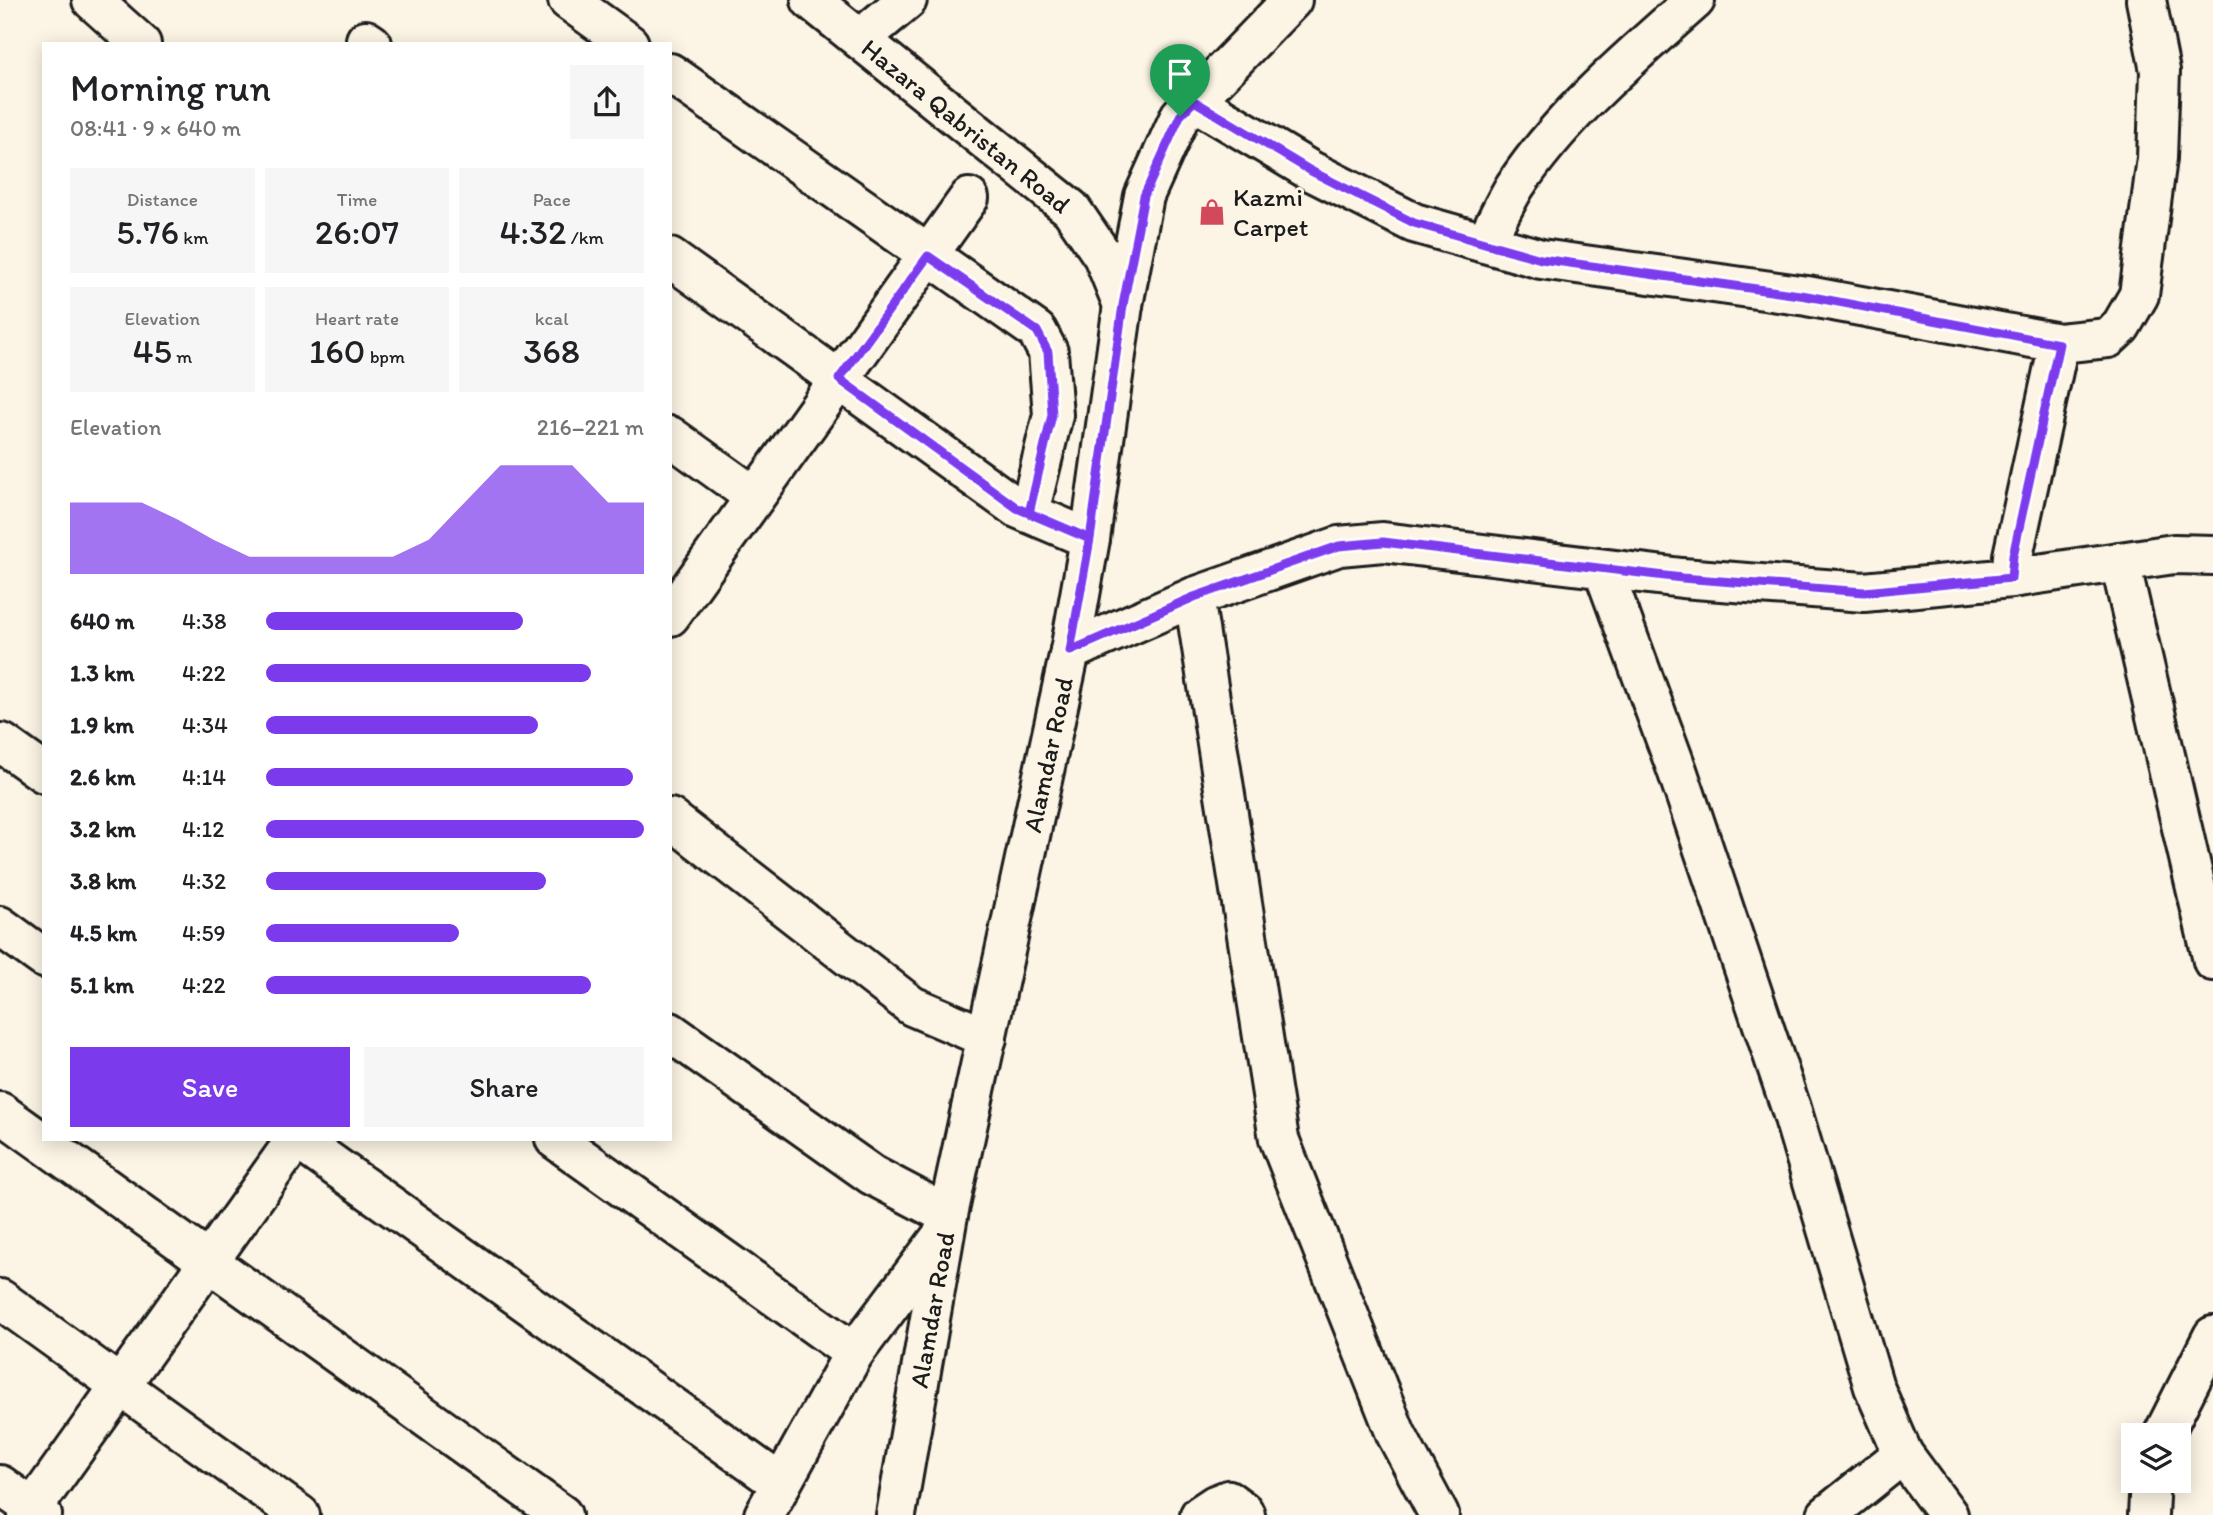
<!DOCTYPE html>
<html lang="en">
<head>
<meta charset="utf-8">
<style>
  :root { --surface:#fff; --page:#f6f6f6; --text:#202124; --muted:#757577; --accent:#7c3aed }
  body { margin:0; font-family:Itim,sans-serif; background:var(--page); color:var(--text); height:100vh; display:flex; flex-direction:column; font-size:26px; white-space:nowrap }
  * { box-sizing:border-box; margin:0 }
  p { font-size:23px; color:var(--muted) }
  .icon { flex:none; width:38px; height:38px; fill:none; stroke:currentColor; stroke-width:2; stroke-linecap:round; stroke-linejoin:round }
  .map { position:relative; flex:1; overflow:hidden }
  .drawer { position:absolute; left:42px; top:42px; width:630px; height:1099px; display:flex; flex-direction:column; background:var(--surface); border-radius:0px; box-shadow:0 4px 18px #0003 }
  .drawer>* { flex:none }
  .buttons { position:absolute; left:2121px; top:1423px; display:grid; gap:14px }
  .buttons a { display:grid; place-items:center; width:70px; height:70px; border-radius:0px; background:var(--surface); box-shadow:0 4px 18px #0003; font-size:35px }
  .pin { position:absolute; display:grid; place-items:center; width:60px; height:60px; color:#fff; margin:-72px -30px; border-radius:50% 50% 50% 0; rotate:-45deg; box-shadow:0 0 7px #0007 }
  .pin .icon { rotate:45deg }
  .round { display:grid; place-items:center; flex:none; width:74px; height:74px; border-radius:0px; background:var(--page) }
  .overview { display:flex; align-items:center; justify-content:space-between; height:119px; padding:0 28px }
  h1 { font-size:38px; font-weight:600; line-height:52px }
  .figures { display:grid; grid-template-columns:repeat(3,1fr); gap:10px; height:119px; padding:7px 28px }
  .figures div { display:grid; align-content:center; border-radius:0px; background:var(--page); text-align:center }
  .figures b { font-size:35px; font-weight:600 }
  .figures small { font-size:19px; font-weight:400 }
  .figures p { font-size:19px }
  .chart { height:196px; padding:14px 28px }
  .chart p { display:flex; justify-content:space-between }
  .chart svg { width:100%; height:126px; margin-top:7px; fill:var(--accent); opacity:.7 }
  .button { display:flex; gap:14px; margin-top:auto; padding:14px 28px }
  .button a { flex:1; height:80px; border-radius:0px; background:var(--accent); color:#fff; font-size:28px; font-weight:600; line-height:80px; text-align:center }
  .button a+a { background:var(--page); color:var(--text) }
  ul { padding:0 28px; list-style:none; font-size:23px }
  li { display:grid; grid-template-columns:112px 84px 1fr; align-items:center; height:52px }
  li i { height:18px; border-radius:9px; background:var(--accent) }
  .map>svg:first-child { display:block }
</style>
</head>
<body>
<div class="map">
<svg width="2213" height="1515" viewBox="0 0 2213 1515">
  <rect width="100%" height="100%" fill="#fcf5e5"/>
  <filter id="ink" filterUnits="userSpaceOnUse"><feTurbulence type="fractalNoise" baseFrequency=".0143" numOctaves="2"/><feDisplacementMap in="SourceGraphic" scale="14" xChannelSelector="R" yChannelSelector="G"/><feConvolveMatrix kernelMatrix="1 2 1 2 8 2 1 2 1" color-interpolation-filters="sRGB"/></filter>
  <g filter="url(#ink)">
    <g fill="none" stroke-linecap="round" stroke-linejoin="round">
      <defs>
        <g id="minor">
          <path d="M92,0L141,44"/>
          <path d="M568,0L629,44"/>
          <path d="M811,0L1071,209L1103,256L1123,305"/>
          <path d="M860,39L907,0"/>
          <path d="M366,40L372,44"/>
          <path d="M670,73L1037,331L1048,352L1053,415L1029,513"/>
          <path d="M1194,101L1311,171L1414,223L1541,259L1807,296L2059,343L2108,338L2121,326L2139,295L2157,158L2160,71L2146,0"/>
          <path d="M1485,243C1495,224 1504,204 1515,186C1563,114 1631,57 1695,0"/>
          <path d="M670,258L1017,508L1090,539"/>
          <path d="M670,436L755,497"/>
          <path d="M2120,562L2213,961"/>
          <path d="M1603,569L1677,770L1791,1108L1874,1387L1903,1454L1948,1515"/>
          <path d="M2011,578L2013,556L2059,343"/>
          <path d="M1194,597L1279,1139L1396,1434L1439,1515"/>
          <path d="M670,616L969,198"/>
          <path d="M1070,651L1194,597L1339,546L1383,542L1682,578L1864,592L2011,578L2174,554L2213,555"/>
          <path d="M2,743L44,773"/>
          <path d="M670,818L912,1006L987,1038"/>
          <path d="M0,926L44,958"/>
          <path d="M670,1032L872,1175L948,1215"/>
          <path d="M0,1112L562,1515"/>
          <path d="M297,1139L781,1484"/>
          <path d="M555,1139L854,1353"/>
          <path d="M0,1299L300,1515"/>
          <path d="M2163,1435L2213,1336"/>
          <path d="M0,1485L42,1515"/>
          <path d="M28,1515L296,1139"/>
          <path d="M764,1515L854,1353L941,1237"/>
          <path d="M896,1515L948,1215L1070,651L1090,539L1123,305L1144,196L1180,116L1292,0"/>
          <path d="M1200,1515L1215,1505L1228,1500L1243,1511L1245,1515"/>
          <path d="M1827,1515L1903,1454"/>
          <path d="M2148,1515L2150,1480"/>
        </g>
      </defs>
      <!-- minor casing -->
      <use href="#minor" stroke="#1c1c1c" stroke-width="44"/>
      <!-- minor -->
      <use href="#minor" stroke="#fcf5e5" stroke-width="38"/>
    </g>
  </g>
  <g fill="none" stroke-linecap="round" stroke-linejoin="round" filter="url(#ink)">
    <defs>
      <path id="route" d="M1180,116L1144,196L1123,305L1090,539L1017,508L839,379L928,256L1037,331L1048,352L1052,415L1029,513L1090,539L1070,651L1194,597L1339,546L1383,542L1682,578L1864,592L2011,578L2013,556L2059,344L1807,296L1541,259L1414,223L1311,171L1194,101L1180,116"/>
    </defs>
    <!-- route casing -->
    <use href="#route" stroke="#fff" stroke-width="14"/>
    <!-- route -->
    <use href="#route" stroke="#7c3aed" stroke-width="9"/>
  </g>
  <!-- icons -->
  <defs>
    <symbol id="shop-bare" viewBox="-9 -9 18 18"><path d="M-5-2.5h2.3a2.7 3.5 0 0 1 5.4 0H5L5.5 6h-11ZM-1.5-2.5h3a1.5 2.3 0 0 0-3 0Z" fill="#d1495b" stroke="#fcf5e5" stroke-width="2.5" paint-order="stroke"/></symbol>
  </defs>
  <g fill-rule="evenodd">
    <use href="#shop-bare" x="1193" y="193" width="38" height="38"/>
  </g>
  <g text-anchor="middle" stroke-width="6" stroke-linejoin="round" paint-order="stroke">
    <!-- street labels -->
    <g font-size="26" fill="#1c1c1c" stroke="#fcf5e5">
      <text transform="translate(966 126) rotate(39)" y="9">Hazara Qabristan Road</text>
      <text transform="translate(1048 755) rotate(-78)" y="9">Alamdar Road</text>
      <text transform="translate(932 1310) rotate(-80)" y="9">Alamdar Road</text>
    </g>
    <!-- poi labels -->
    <g font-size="26" fill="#1c1c1c" stroke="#fcf5e5" text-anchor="start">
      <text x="1233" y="206">Kazmi<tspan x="1233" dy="30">Carpet</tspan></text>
    </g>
  </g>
</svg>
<div class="buttons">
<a><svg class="icon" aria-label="layers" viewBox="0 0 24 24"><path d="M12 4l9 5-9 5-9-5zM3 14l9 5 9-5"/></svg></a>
</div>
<div class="pin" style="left:1180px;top:116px;background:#1e9e55"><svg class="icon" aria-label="arrive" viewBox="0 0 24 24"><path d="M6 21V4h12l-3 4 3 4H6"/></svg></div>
<section class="drawer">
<div class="overview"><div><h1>Morning run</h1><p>08:41 · 9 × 640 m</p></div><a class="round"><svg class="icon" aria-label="share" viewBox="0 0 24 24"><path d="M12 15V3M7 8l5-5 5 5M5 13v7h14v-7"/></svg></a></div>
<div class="figures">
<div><p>Distance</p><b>5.76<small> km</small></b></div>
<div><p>Time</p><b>26:07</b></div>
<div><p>Pace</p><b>4:32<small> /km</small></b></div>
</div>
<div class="figures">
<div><p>Elevation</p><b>45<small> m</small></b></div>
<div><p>Heart rate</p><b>160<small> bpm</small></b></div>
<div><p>kcal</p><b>368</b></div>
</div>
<div class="chart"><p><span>Elevation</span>216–221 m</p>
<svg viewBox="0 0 160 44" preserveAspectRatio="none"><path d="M0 44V19L10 19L20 19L30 25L40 32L50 38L60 38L70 38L80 38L90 38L100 32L110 19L120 6L130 6L140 6L150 19L160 19V44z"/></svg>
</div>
<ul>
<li><b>640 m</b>4:38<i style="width:68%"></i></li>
<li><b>1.3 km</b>4:22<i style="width:86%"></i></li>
<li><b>1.9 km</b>4:34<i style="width:72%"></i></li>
<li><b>2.6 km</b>4:14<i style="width:97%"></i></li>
<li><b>3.2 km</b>4:12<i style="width:100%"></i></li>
<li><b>3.8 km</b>4:32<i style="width:74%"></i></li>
<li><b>4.5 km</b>4:59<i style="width:51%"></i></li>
<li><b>5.1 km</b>4:22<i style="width:86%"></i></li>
</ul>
<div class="button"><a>Save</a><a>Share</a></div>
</section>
</div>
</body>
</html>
